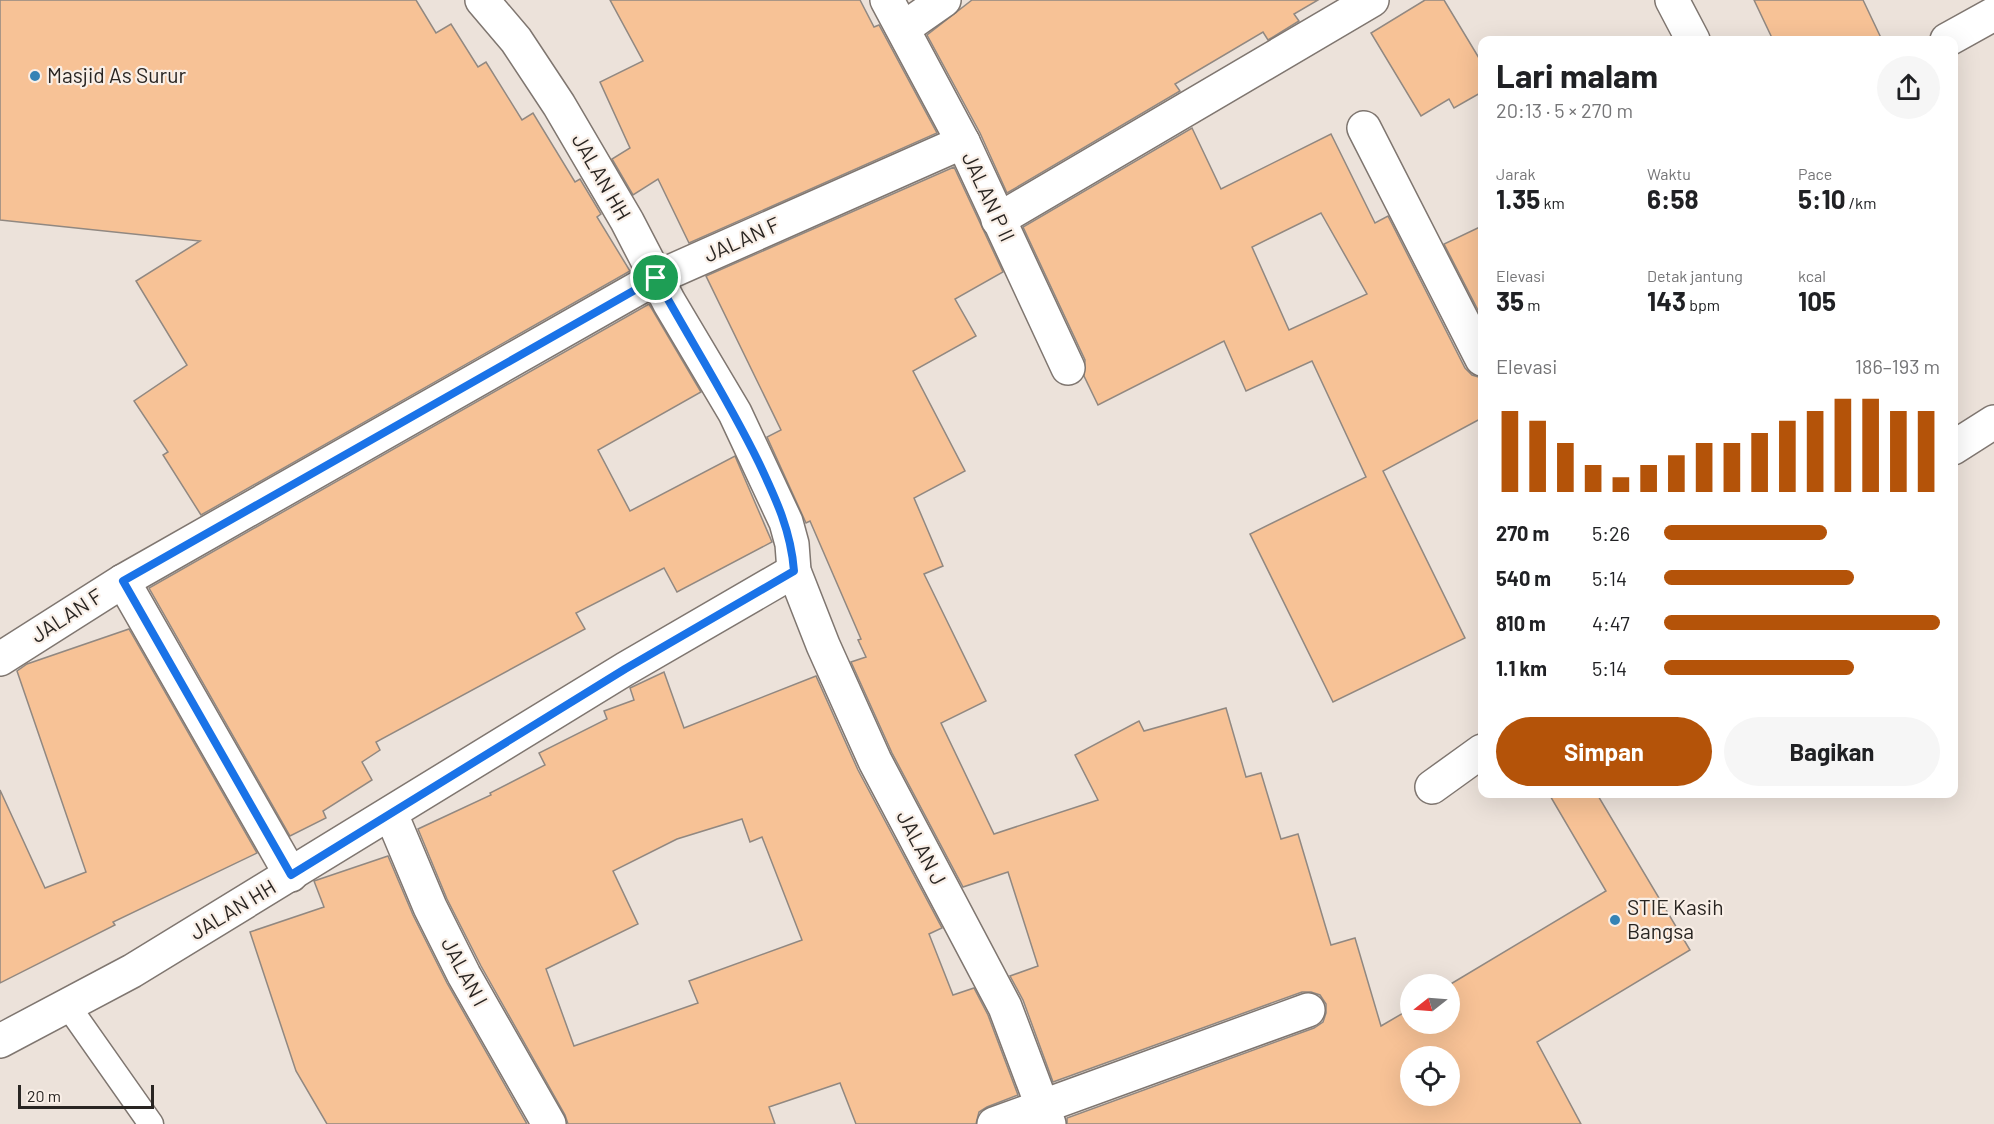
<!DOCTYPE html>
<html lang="id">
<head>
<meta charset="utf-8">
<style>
  :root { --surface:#fff; --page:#f6f6f6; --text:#202124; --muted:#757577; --accent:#b45309 }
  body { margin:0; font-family:Barlow,sans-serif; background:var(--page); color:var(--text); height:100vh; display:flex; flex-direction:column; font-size:22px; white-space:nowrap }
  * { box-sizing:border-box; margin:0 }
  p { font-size:20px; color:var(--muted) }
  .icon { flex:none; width:33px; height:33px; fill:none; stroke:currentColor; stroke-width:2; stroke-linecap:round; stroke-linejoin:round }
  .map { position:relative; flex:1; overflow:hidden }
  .details { position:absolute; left:1478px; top:36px; width:480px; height:762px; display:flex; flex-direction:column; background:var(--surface); border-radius:12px; box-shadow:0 6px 24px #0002 }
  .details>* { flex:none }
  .needle { width:39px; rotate:253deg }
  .buttons { position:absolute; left:1400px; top:974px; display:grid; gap:12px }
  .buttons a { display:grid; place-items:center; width:60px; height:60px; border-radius:50%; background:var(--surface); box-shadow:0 6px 24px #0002; font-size:30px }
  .scale { position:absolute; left:18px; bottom:15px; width:136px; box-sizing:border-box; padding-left:6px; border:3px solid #292522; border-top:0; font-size:16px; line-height:21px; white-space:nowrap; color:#292522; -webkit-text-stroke:4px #f9efe7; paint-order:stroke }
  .pin { position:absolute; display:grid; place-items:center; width:51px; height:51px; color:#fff; margin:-26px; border:3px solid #fff; border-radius:50%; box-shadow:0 2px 6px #0007 }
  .round { display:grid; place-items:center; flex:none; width:63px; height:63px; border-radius:32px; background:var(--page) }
  .headline { display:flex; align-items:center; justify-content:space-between; height:102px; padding:0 18px }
  h1 { font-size:33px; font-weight:700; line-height:45px }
  .metrics { display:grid; grid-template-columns:repeat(3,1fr); gap:9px; height:102px; padding:6px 18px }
  .metrics div { display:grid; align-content:center }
  .metrics b { font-size:26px; font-weight:700 }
  .metrics small { font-size:16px; font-weight:400 }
  .metrics p { font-size:16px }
  .chart { height:168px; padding:12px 18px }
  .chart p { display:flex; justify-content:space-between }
  .chart svg { width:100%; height:108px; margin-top:6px; stroke:var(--accent); stroke-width:6 }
  .action { display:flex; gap:12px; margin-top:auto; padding:12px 18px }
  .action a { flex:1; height:69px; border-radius:36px; background:var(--accent); color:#fff; font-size:24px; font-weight:700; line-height:69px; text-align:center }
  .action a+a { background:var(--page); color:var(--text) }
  ul { padding:0 18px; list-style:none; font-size:20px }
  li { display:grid; grid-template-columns:96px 72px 1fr; align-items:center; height:45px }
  li i { height:15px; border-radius:8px; background:var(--accent) }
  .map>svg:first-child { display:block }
</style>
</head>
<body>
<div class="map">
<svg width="1994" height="1124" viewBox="0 0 1994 1124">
  <rect width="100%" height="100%" fill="#ece2da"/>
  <!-- building -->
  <g fill="#f7c296" stroke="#918881" stroke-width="1.5" fill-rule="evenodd">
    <path d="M0,0H416L436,33L451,24L478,67L486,62L522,120L533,113L575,182L580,179L601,214L597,217L630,271L201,515L163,455L168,452L134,401L187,365L136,281L200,241L0,220Z"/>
    <path d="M610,0H860L874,27L879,25L937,133L689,243L658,179L633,195L612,159L630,148L600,82L643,61Z"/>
    <path d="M972,0H1318L1294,14L1299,21L1268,40L1263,32L1175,84L1180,91L1007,193L980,133L927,35Z"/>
    <path d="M1425,0H1444L1482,63V92L1454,108L1449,99L1421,116L1371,33Z"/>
    <path d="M1754,0H1863L1882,40H1773Z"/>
    <path d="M1192,128L1221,189L1331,134L1375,223L1388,216L1465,368L1472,375L1482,378V418L1383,471L1465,638L1333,702L1250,534L1366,477L1312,361L1246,391L1224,341L1098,405L1084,376L1085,360L1023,227ZM1321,213L1367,294L1289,330L1252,247Z"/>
    <path d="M954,167L1003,272L955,299L976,336L913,371L965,471L914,498L943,566L924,574L986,701L941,723L994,834L1098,800L1075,755L1139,721L1144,731L1226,708L1246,777L1261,773L1281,839L1298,834L1331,945L1355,938L1381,1026L1410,1009V1023H1449V985L1606,891L1549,794H1597L1690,950L1537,1042L1581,1124H1067V1118L1314,1028L1323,1022L1326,1013V1004L1320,995L1311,992H1302L1053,1082L1023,1000L1010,976L1038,966L1008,872L963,887L892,753L851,662L866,657L858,640L861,639L810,521L806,523L767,437L781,430L706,276ZM1410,1056H1449V1095H1410Z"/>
    <path d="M1482,226V318L1444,244Z"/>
    <path d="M649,304L701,392L598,450L630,511L735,456L772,542L677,592L664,568L576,613L585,629L376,742L380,750L362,762L372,780L323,811L326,818L290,836L149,588Z"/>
    <path d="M129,629L257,853L113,922L115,925L0,983V790L45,888L86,872L17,671L27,664Z"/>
    <path d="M664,672L684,728L816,676L858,770L942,928L929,934L953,995L974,988L988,1015L1018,1095L987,1107L979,1112L976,1124H856L840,1083L769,1107L775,1124H568L565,1115L481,966L447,899L418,829L491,795L490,793L545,765L539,753L607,719L604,711L634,700L630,688ZM742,819L750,842L762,837L802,940L689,981L698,1003L574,1046L546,969L638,924L613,871L677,839Z"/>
    <path d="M388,856L413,915L447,983L527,1124H327L296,1071L250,932L324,907L314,881Z"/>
  </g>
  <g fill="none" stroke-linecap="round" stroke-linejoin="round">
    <defs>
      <path id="service" d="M68,1006L151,1124"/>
      <g id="minor">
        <path d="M482,0L516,40L559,105L627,221L669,302L735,413L786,522L792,544L794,571L823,645L875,761L1005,1007L1049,1124"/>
        <path d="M887,0L963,142L1068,368"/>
        <path d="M1672,0L1693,40"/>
        <path d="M904,28L944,0"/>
        <path d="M1947,40L1994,14"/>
        <path d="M1364,128L1482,359"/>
        <path d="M998,220L1372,0"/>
        <path d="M1953,448L1994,422"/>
        <path d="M123,581L291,875"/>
        <path d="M0,659L123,581L656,278L963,142"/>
        <path d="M1432,787L1482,751"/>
        <path d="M391,814L430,907L464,975L549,1124"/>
        <path d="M0,1041L132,971L625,669L794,571"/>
        <path d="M994,1124L1308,1010"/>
      </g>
    </defs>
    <!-- service casing -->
    <use href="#service" stroke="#7f7670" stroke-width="27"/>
    <!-- minor casing -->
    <use href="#minor" stroke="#7f7670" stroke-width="36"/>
    <!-- service -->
    <use href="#service" stroke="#fff" stroke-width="24"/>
    <!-- minor -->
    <use href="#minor" stroke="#fff" stroke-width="33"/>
  </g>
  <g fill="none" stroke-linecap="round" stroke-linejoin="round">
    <defs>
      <path id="route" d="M656,278C690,340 728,399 759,463C776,499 791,531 794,571L625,669L291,875L123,581Z"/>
    </defs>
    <!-- route casing -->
    <use href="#route" stroke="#fff" stroke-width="12"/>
    <!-- route -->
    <use href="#route" stroke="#1a73e8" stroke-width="8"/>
  </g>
  <!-- markers -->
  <g fill="#3583b5" stroke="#f9efe7" stroke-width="2">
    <circle cx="35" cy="76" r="6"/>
    <circle cx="1615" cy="920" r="6"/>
  </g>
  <g text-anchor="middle" stroke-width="4.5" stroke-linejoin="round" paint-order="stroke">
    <!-- poi labels -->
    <g font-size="21" fill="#292522" stroke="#f9efe7" text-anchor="start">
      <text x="47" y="83">Masjid As Surur</text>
      <text x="1627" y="915">STIE Kasih<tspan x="1627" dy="24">Bangsa</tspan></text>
    </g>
    <!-- street labels -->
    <g font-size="21" fill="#292522" stroke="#f9efe7">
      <text transform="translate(601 177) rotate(60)" y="7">JALAN HH</text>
      <text transform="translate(988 197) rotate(65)" y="7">JALAN P II</text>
      <text transform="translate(742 240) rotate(-24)" y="7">JALAN F</text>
      <text transform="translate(67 616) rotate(-33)" y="7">JALAN F</text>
      <text transform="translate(921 848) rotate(62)" y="7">JALAN J</text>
      <text transform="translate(233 910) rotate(-31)" y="7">JALAN HH</text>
      <text transform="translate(464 972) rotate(62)" y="7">JALAN I</text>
    </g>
  </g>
</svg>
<div class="buttons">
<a><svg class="needle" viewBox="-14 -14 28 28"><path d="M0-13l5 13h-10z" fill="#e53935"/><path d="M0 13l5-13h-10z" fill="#757577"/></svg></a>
<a><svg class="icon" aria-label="locate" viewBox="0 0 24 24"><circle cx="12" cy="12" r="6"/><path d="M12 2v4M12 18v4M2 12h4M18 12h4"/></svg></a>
</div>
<div class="scale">20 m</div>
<div class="pin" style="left:656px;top:278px;background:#1e9e55"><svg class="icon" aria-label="arrive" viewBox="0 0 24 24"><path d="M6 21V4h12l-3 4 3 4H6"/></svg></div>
<section class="details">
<div class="headline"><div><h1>Lari malam</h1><p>20:13 · 5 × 270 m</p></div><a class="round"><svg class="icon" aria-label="share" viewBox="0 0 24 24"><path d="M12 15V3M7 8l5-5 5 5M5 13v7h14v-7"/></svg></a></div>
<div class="metrics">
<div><p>Jarak</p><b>1.35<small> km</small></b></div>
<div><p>Waktu</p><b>6:58</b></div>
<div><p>Pace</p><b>5:10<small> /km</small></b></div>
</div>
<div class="metrics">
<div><p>Elevasi</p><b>35<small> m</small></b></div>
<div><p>Detak jantung</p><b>143<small> bpm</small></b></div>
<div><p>kcal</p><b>105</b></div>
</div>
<div class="chart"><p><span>Elevasi</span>186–193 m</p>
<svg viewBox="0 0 160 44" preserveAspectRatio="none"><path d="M5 44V11M15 44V15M25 44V24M35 44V33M45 44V38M55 44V33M65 44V29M75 44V24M85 44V24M95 44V20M105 44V15M115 44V11M125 44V6M135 44V6M145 44V11M155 44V11"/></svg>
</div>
<ul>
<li><b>270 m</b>5:26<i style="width:59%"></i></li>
<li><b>540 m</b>5:14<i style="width:69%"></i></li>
<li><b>810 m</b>4:47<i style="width:100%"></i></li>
<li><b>1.1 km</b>5:14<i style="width:69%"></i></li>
</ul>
<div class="action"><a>Simpan</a><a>Bagikan</a></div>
</section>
</div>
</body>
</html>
